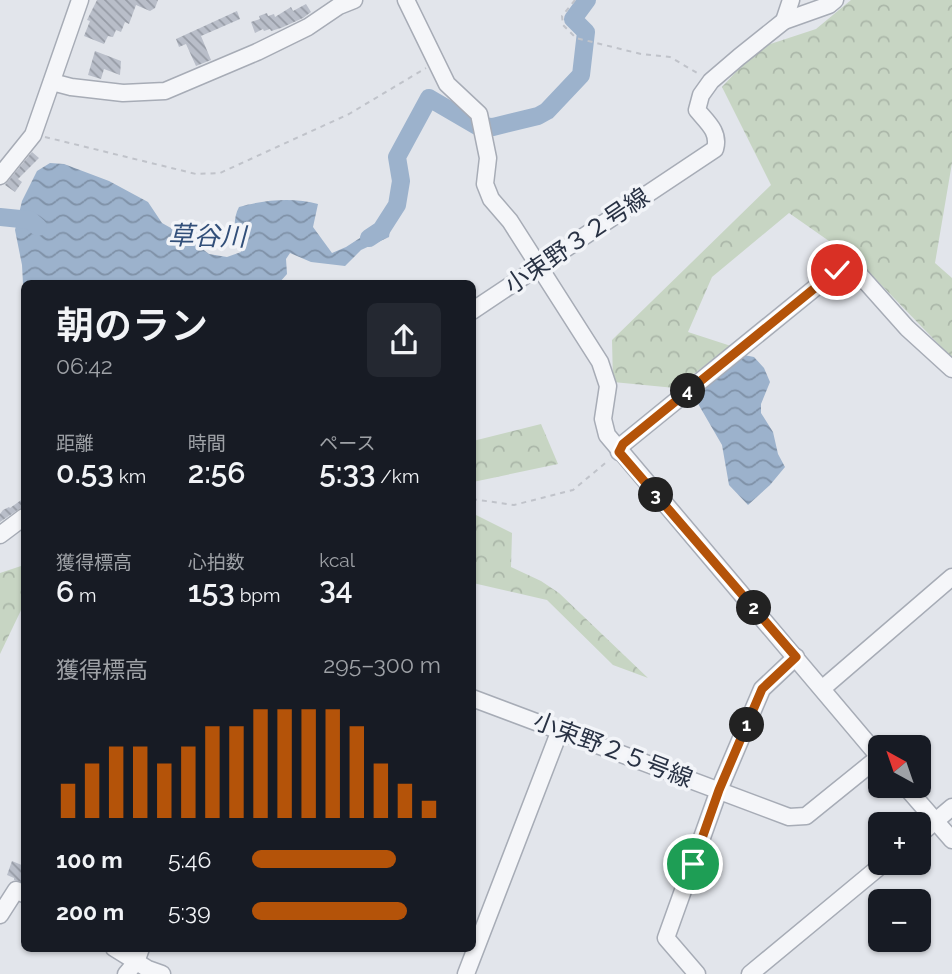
<!DOCTYPE html>
<html lang="ja">
<head>
<meta charset="utf-8">
<style>
  :root { --surface:#171b24; --page:#242831; --text:#f1f3f6; --muted:#9ea1a6; --accent:#b45309 }
  body { margin:0; font-family:Raleway,"Noto Sans JP",sans-serif; background:var(--page); color:var(--text); height:100vh; display:flex; flex-direction:column; font-size:26px; white-space:nowrap }
  * { box-sizing:border-box; margin:0 }
  p { font-size:23px; color:var(--muted) }
  .icon { flex:none; width:38px; height:38px; fill:none; stroke:currentColor; stroke-width:2; stroke-linecap:round; stroke-linejoin:round }
  .map { position:relative; flex:1; overflow:hidden }
  .side { position:absolute; left:21px; top:280px; width:455px; height:672px; display:flex; flex-direction:column; background:var(--surface); border-radius:10px; box-shadow:0 2px 5px #0004 }
  .side>* { flex:none }
  .needle { width:46px; rotate:320deg }
  .tools { position:absolute; left:868px; top:735px; display:grid; gap:14px }
  .tools a { display:grid; place-items:center; width:63px; height:63px; border-radius:10px; background:var(--surface); box-shadow:0 2px 5px #0004; font-size:35px }
  .pin { position:absolute; display:grid; place-items:center; width:60px; height:60px; color:#fff; margin:-30px; border:4px solid #fff; border-radius:50%; box-shadow:0 2px 7px #0007 }
  .km { position:absolute; width:35px; height:35px; margin:-18px; border-radius:50%; background:#222; color:#fff; font-size:19px; line-height:35px; text-align:center }
  .round { display:grid; place-items:center; flex:none; width:74px; height:74px; border-radius:10px; background:var(--page) }
  .summary { display:flex; align-items:center; justify-content:space-between; height:119px; padding:0 35px }
  h1 { font-size:38px; font-weight:600; line-height:52px }
  .stats { display:grid; grid-template-columns:repeat(3,1fr); gap:10px; height:119px; padding:7px 35px }
  .stats div { display:grid; align-content:center }
  .stats b { font-size:30px; font-weight:600 }
  .stats small { font-size:19px; font-weight:400 }
  .stats p { font-size:19px }
  .chart { height:196px; padding:14px 35px }
  .chart p { display:flex; justify-content:space-between }
  .chart svg { width:100%; height:126px; margin-top:7px; stroke:var(--accent); stroke-width:6 }
  ul { padding:0 35px; list-style:none; font-size:23px }
  li { display:grid; grid-template-columns:112px 84px 1fr; align-items:center; height:52px }
  li i { height:18px; border-radius:9px; background:var(--accent) }
  .map>svg:first-child { display:block }
</style>
</head>
<body>
<div class="map">
<svg width="952" height="974" viewBox="0 0 952 974">
  <defs>
    <pattern id="forest-crowns" width="20" height="18" patternUnits="userSpaceOnUse" patternTransform="scale(1.75)"><rect width="20" height="18" fill="#c7d5c3"/><path d="M2 6a3 3 0 1 1 6 0M12 15a3 3 0 1 1 6 0" fill="none" stroke="#abb7a9"/></pattern>
    <pattern id="water-waves" width="16" height="10" patternUnits="userSpaceOnUse" patternTransform="scale(1.75)"><rect width="16" height="10" fill="#9cb2cc"/><path d="M0 5q4-4 8 0t8 0" fill="none" stroke="#7f91a7"/></pattern>
    <pattern id="building-back-hatch" width="6" height="6" patternUnits="userSpaceOnUse" patternTransform="scale(1.75)"><rect width="6" height="6" fill="#b9bec9"/><path d="M-1 5l2 2M0 0l6 6M5-1l2 2" fill="none" stroke="#969ba5"/></pattern>
  </defs>
  <rect width="100%" height="100%" fill="#e2e5eb"/>
  <!-- forest -->
  <g fill="url(#forest-crowns)">
    <path d="M851,0H952V163L935,263L952,278V358L859,262L789,213L712,277L688,332L731,346L675,388L613,382L612,340L771,185L722,87L758,48L816,29Z"/>
    <path d="M541,424L558,464L473,482V441Z"/>
    <path d="M472,513L512,533L511,567L541,581L559,593L648,678L613,665L547,600L473,583Z"/>
    <path d="M24,565V604L0,654V573Z"/>
  </g>
  <!-- water -->
  <g fill="url(#water-waves)">
    <path d="M50,163L64,164L109,181L148,202L162,223L187,237L209,254L227,257L241,252C236,238 231,222 239,207C262,200 294,197 318,204L313,227L332,253L346,247L383,223H391L389,237L361,250L345,266L311,262L290,253L286,259L287,274L279,283L24,284V303L22,265L15,230L22,201L37,171Z"/>
    <path d="M739,354L754,357L764,368L770,382L761,404V413L773,432L778,454L785,467L770,485L748,505L729,485L722,445L693,395Z"/>
  </g>
  <g fill="none" stroke-linecap="round" stroke-linejoin="round">
    <!-- river -->
    <g stroke="#9cb2cc" stroke-width="18">
      <path d="M0,217L30,220L38,227"/>
      <path d="M369,238L381,230L397,205L401,181L397,157L429,98L477,126L493,127L538,116L547,111L581,75L586,32L573,19L587,0"/>
    </g>
  </g>
  <!-- building -->
  <g fill="url(#building-back-hatch)">
    <path d="M97,0H158L155,8L150,11L136,5L129,24L125,22L121,32L116,30L113,37L108,36L104,44L84,36L90,21L87,20Z"/>
    <path d="M306,4L311,12L303,18L281,28L271,31L270,29L264,31L263,29L255,33L251,22L260,19L259,16L267,13L268,16L274,14L275,17L291,7L293,11Z"/>
    <path d="M237,11L240,19L201,36L211,60L196,66L186,44L179,47L176,39Z"/>
    <path d="M95,51L121,61L120,75L104,69L101,79L88,75Z"/>
    <path d="M32,152L39,158L18,179L22,182L15,192L5,185Z"/>
    <path d="M24,498L22,507L0,522V514L3,510L9,507L10,508Z"/>
    <path d="M12,861L24,866V883L14,880V878L7,875Z"/>
  </g>
  <g fill="none" stroke-linecap="round" stroke-linejoin="round">
    <defs>
      <g id="minor">
        <path d="M406,0L447,84L479,114L488,158L485,184L491,199L510,221L600,362L608,386L603,419L607,435L880,758"/>
        <path d="M784,21L791,0"/>
        <path d="M52,82L71,87L123,93L165,91L257,52L308,27L339,6L354,0"/>
        <path d="M0,176L33,135L80,0"/>
        <path d="M472,311L715,149C720,132 707,122 697,110L701,95L711,81L739,57L784,21L829,5L835,0"/>
        <path d="M619,452L623,444L837,270L850,264L907,328L952,369"/>
        <path d="M0,535L24,517"/>
        <path d="M823,688L952,577"/>
        <path d="M472,698L789,817L806,816L879,757"/>
        <path d="M905,786L952,840"/>
        <path d="M919,835L952,807"/>
        <path d="M0,915L16,890L24,894"/>
        <path d="M114,948L148,969L162,974"/>
        <path d="M126,974L136,962L141,948"/>
        <path d="M466,974L560,730"/>
        <path d="M697,974L666,938L719,790L762,689L796,657"/>
        <path d="M750,974L884,863"/>
      </g>
    </defs>
    <!-- minor casing -->
    <use href="#minor" stroke="#a7acb6" stroke-width="19"/>
    <!-- path -->
    <g stroke="#c0c3ca" stroke-width="2" stroke-dasharray="5 5" stroke-linecap="butt">
      <path d="M575,0L562,16L563,25L576,38L641,54L670,57L699,74"/>
      <path d="M45,137L196,174L220,173L349,114L426,68"/>
      <path d="M472,499L514,505L573,490L609,460"/>
    </g>
    <!-- minor -->
    <use href="#minor" stroke="#f5f6f9" stroke-width="16"/>
  </g>
  <g fill="none" stroke-linecap="round" stroke-linejoin="round">
    <defs>
      <path id="route" d="M693,864L719,790L762,689L796,657L619,452L623,444L837,270"/>
    </defs>
    <!-- route casing -->
    <use href="#route" stroke="#fff" stroke-width="14"/>
    <!-- route -->
    <use href="#route" stroke="#b45309" stroke-width="9"/>
  </g>
  <g text-anchor="middle" stroke-width="7" stroke-linejoin="round" paint-order="stroke">
    <!-- street labels -->
    <g font-size="24" fill="#293244" stroke="#f2f4f8">
      <text transform="translate(577 241) rotate(-34)" y="8">小束野３２号線</text>
      <text transform="translate(613 750) rotate(21)" y="8">小束野２５号線</text>
    </g>
    <!-- water labels -->
    <g font-size="26" font-style="italic" fill="#324f79" stroke="#f2f4f8">
      <text transform="translate(207 236) rotate(1)" y="9">草谷川</text>
    </g>
  </g>
</svg>
<div class="tools">
<a><svg class="needle" viewBox="-14 -14 28 28"><path d="M0-13l5 13h-10z" fill="#e53935"/><path d="M0 13l5-13h-10z" fill="#9ea1a6"/></svg></a>
<a>+</a>
<a>−</a>
</div>
<div class="pin" style="left:693px;top:864px;background:#1e9e55"><svg class="icon" aria-label="arrive" viewBox="0 0 24 24"><path d="M6 21V4h12l-3 4 3 4H6"/></svg></div>
<div class="pin" style="left:837px;top:270px;background:#d93025"><svg class="icon" aria-label="check" viewBox="0 0 24 24"><path d="M5 12l5 5 9-10"/></svg></div>
<b class="km" style="left:747px;top:725px">1</b>
<b class="km" style="left:754px;top:608px">2</b>
<b class="km" style="left:656px;top:495px">3</b>
<b class="km" style="left:688px;top:391px">4</b>
<section class="side">
<div class="summary"><div><h1>朝のラン</h1><p>06:42</p></div><a class="round"><svg class="icon" aria-label="share" viewBox="0 0 24 24"><path d="M12 15V3M7 8l5-5 5 5M5 13v7h14v-7"/></svg></a></div>
<div class="stats">
<div><p>距離</p><b>0.53<small> km</small></b></div>
<div><p>時間</p><b>2:56</b></div>
<div><p>ペース</p><b>5:33<small> /km</small></b></div>
</div>
<div class="stats">
<div><p>獲得標高</p><b>6<small> m</small></b></div>
<div><p>心拍数</p><b>153<small> bpm</small></b></div>
<div><p>kcal</p><b>34</b></div>
</div>
<div class="chart"><p><span>獲得標高</span>295–300 m</p>
<svg viewBox="0 0 160 44" preserveAspectRatio="none"><path d="M5 44V32M15 44V25M25 44V19M35 44V19M45 44V25M55 44V19M65 44V12M75 44V12M85 44V6M95 44V6M105 44V6M115 44V6M125 44V12M135 44V25M145 44V32M155 44V38"/></svg>
</div>
<ul>
<li><b>100 m</b>5:46<i style="width:76%"></i></li>
<li><b>200 m</b>5:39<i style="width:82%"></i></li>
</ul>
</section>
</div>
</body>
</html>
